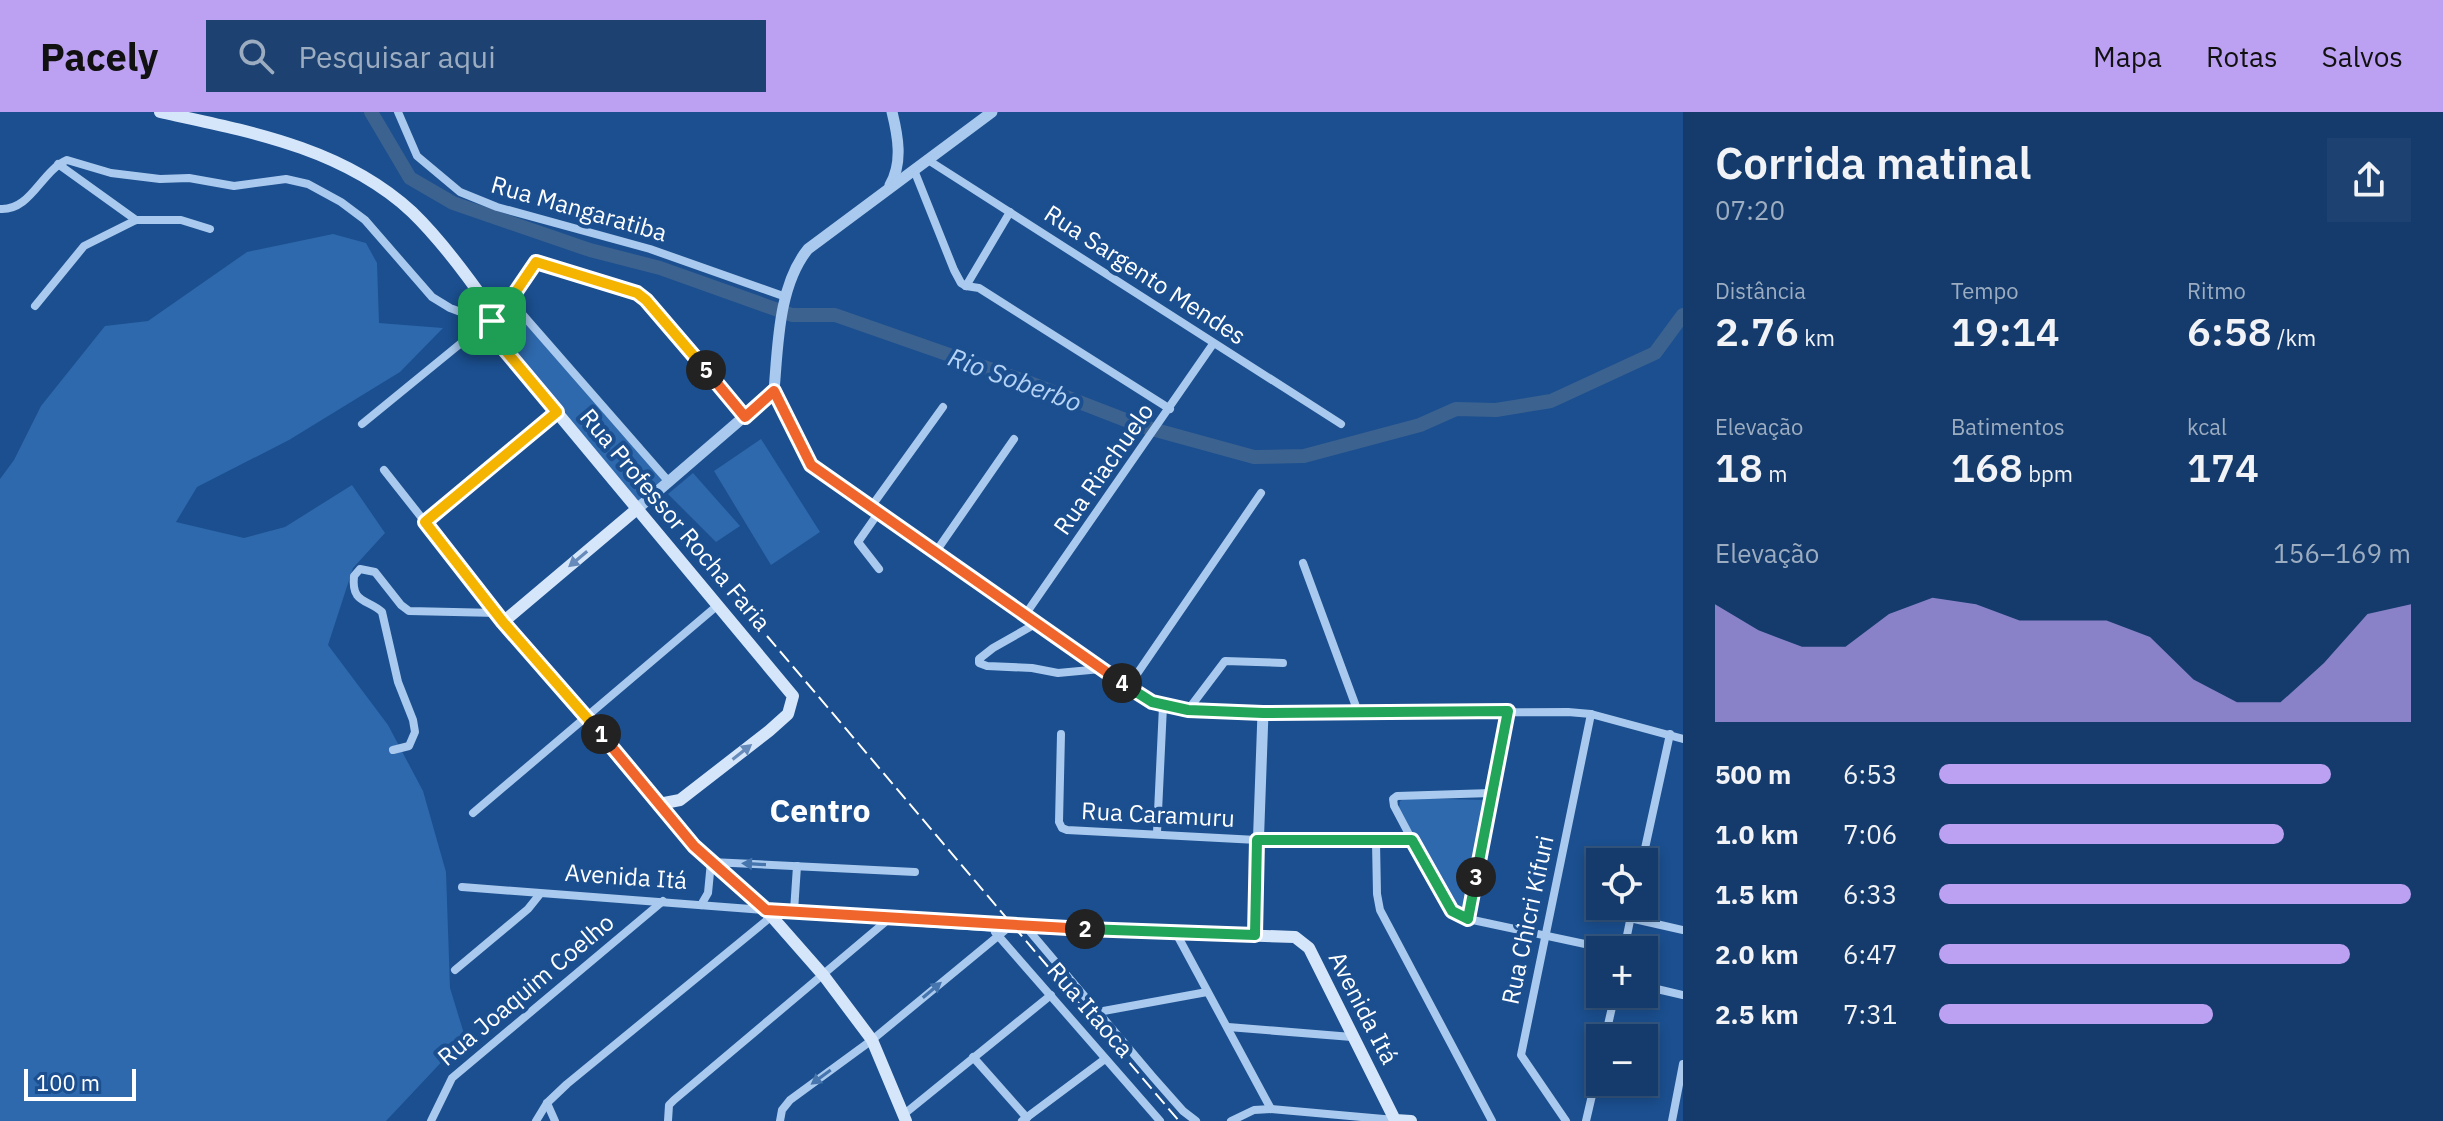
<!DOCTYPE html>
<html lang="pt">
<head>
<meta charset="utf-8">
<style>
  :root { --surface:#143b6b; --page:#1d4271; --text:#f1f3f6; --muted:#9dadc1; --line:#33557e; --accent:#bca0f2 }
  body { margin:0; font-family:"IBM Plex Sans",sans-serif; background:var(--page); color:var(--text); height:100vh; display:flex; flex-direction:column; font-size:30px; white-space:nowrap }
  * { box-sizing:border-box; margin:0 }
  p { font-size:26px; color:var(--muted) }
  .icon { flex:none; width:44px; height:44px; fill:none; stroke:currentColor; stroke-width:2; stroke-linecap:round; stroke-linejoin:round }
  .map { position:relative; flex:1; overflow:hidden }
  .details { display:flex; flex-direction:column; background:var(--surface); width:760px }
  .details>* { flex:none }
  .fabs { position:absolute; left:1586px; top:736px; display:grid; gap:16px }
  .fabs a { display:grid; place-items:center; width:72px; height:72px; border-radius:0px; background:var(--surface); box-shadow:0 4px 12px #0003,0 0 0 2px var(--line); font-size:40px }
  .scale { position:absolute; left:24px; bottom:20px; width:112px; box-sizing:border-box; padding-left:8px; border:4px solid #fff; border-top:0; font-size:22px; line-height:28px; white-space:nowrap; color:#fff; -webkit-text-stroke:6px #1b4f8f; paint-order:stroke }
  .pin { position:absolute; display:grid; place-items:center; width:68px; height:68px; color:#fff; margin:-34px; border-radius:16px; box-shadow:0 4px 12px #0006 }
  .km { position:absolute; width:40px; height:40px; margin:-20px; border-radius:50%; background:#222; color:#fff; font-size:22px; line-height:40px; text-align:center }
  .round { display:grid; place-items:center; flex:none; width:84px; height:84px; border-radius:0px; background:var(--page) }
  .summary { display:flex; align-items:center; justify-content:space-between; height:136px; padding:0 32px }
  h1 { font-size:44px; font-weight:600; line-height:60px }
  .figures { display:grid; grid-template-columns:repeat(3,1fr); gap:12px; height:136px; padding:8px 32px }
  .figures div { display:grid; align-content:center }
  .figures b { font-size:40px; font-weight:600 }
  .figures small { font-size:22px; font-weight:400 }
  .figures p { font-size:22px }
  .chart { height:224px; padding:16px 32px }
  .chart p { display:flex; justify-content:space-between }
  .chart svg { width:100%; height:144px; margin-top:8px; fill:var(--accent); opacity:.7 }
  ul { padding:0 32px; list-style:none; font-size:26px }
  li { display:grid; grid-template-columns:128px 96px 1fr; align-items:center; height:60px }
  li i { height:20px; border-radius:10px; background:var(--accent) }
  header { display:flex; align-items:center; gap:48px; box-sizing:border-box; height:112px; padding:0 40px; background:var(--accent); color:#111 }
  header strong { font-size:38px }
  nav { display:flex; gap:44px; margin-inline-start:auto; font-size:28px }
  .search { width:560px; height:72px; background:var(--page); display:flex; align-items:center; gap:20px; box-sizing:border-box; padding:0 28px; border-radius:0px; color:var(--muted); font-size:30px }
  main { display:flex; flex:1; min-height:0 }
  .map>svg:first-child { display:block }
</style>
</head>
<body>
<header>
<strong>Pacely</strong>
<div class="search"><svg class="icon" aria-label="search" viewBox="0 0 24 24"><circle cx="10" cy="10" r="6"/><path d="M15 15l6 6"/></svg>Pesquisar aqui</div>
<nav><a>Mapa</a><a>Rotas</a><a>Salvos</a></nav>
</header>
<main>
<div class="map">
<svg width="1683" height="1009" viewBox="0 0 1683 1009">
  <rect width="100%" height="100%" fill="#1b4f8f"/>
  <!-- green -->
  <g fill="#2e69ad">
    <path d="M333,122L366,131L377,151L379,211L443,216L400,260L289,328L197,375L176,410L244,426L285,415L352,373L385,421L353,456L328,533L388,613L423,679L446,760L450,876L465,925L386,1009H0V367L14,348L41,294L105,214L148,209L247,140Z"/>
    <path d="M517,201L662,368L637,391L497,222C499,210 505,205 517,201Z"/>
    <path d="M761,327L820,420L771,453L714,359Z"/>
    <path d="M693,361L740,414L716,430L668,382Z"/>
    <path d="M1406,686L1485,688L1465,798L1459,800L1453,795L1399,697L1400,689Z"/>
  </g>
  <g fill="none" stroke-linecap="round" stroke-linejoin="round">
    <!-- river -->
    <path stroke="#3c6290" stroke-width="14" d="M371,0L410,66L453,91L590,138L660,156L792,203H835L1030,271L1141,314L1254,345L1304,344L1420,313L1456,297L1496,298L1551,289L1655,241L1683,203"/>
    <!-- minor -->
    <g stroke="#a9c9ee" stroke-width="8">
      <path d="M398,0L417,44L460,80L497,95L650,137L786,185"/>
      <path d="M928,48L1341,312"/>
      <path d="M58,52L136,108"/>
      <path d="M914,58L954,158L961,171L966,174"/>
      <path d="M0,97C31,99 41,59 67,48L111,61L160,67L189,66L234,74L286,67L308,72L341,90L365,108L432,185L450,196L466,202L490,220L536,150L637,181L646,188L745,305"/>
      <path d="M966,174L979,176L1170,297"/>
      <path d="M966,174L1010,100"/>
      <path d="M509,187L669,370"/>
      <path d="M35,194L84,134L136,108H181L210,117"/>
      <path d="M362,312L482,214"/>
      <path d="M384,358L500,505"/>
      <path d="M871,395L943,295"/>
      <path d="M879,400L858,430L879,457"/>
      <path d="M425,410L557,300"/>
      <path d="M935,441L1014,327"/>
      <path d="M1303,451L1358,600"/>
      <path d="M1025,503L1213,232"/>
      <path d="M1037,511L993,536L979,547V551L987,554L1032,556L1058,561L1101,557"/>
      <path d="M1128,575L1261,381"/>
      <path d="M1188,598L1225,549L1283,551"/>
      <path d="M1263,601L1568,600L1591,602L1683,627"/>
      <path d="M1061,622L1059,710L1062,716L1067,718L1257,728L1376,730L1377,782L1380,798L1492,1009"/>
      <path d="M393,638L409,634L415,620L413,608L398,570L382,500C368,487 351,492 354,464L360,457L375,460L401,493L409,499L498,501"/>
      <path d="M473,701L718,493"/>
      <path d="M1157,721L1163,594"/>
      <path d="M1412,728L1394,694L1393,687L1397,684L1491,681"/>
      <path d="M1376,730L1412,728L1457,803L1468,807L1613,838"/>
      <path d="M1642,750L1670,622"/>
      <path d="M462,775L764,798"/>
      <path d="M701,793L708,781L711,750L915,760"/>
      <path d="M794,799L797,754"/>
      <path d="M1630,806L1683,818"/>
      <path d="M1468,807L1508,599"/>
      <path d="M1026,815L1153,965L1183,999L1196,1009"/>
      <path d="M995,820L1160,1009"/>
      <path d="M1176,821L1271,997"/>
      <path d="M1624,838L1633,794"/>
      <path d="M455,858L528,797L540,782"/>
      <path d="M1644,874L1683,883"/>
      <path d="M1098,900L1207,880"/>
      <path d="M1228,915L1352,925"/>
      <path d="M1605,926L1615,882"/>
      <path d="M973,945L1027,1006"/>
      <path d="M547,991L555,1009"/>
      <path d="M903,1003L1051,883"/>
      <path d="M431,1009L452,966L663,789"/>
      <path d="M536,1009L547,991L567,972L772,804"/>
      <path d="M668,1009L669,993L674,988L890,806"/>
      <path d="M780,1009L782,998L790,988L872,928L1009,815"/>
      <path d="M1022,1009L1105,947"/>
      <path d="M1231,1009L1254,998L1271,997L1395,1008"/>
      <path d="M1566,1009L1521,943L1591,602"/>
      <path d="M1586,1009L1600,949"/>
      <path d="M1672,1009L1683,952"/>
    </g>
    <!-- tertiary -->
    <g stroke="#a9c9ee" stroke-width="11">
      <path d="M890,73C903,51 898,24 892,0"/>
      <path d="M774,279L811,353L1143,585C1179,603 1223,600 1263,601L1255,823"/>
      <path d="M637,397L774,279C778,234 778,174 808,137L992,0"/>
    </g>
    <!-- secondary -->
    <g stroke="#d6e6fa" stroke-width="12">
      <path d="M160,0C248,19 343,36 412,100C441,128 466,162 489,195L492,203L490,220L793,584L788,602L769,619L680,688L659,692"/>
      <path d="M637,397L503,510L688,727L766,798L824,864L872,928L906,1009"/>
      <path d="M766,798L1010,815L1295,825L1309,836L1395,1008L1411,1009"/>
    </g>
    <!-- rail -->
    <path stroke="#fff" stroke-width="2" stroke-dasharray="14 6" stroke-linecap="butt" d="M767,524L1179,1009"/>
  </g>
  <!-- one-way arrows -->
  <defs><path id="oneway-solid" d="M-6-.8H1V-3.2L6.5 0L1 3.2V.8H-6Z" transform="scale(2)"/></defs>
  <g fill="#668bba">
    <use href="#oneway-solid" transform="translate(578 447) rotate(140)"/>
    <use href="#oneway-solid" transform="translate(742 640) rotate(-38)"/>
  </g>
  <g fill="#4674ac">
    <use href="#oneway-solid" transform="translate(754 752) rotate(-177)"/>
    <use href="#oneway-solid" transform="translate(932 878) rotate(-40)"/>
    <use href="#oneway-solid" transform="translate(821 965) rotate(144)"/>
  </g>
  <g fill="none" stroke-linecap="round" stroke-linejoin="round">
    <defs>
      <path id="split-1" d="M492,209L490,220L557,300L425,410L503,510L601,622"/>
      <path id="split-2" d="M601,622L694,734L766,798L1085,817"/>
      <path id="split-3" d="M1085,817L1255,823L1257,728H1412L1452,799L1468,807L1476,765"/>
      <path id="split-4" d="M1122,571L1152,590L1188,598L1263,601L1508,599L1476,765"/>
      <path id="split-5" d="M706,258L745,305L774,279L811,353L1122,571"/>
      <path id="split-6" d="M492,209L489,195L504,197L536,150L637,181L646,188L706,258"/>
    </defs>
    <!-- split-1 casing -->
    <use href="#split-1" stroke="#fff" stroke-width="16"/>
    <!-- split-2 casing -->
    <use href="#split-2" stroke="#fff" stroke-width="16"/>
    <!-- split-3 casing -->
    <use href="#split-3" stroke="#fff" stroke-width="16"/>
    <!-- split-4 casing -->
    <use href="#split-4" stroke="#fff" stroke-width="16"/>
    <!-- split-5 casing -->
    <use href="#split-5" stroke="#fff" stroke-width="16"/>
    <!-- split-6 casing -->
    <use href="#split-6" stroke="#fff" stroke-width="16"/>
    <!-- split-1 -->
    <use href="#split-1" stroke="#f5b400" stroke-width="10"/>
    <!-- split-2 -->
    <use href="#split-2" stroke="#f0652b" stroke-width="10"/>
    <!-- split-3 -->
    <use href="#split-3" stroke="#22a559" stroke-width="10"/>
    <!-- split-4 -->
    <use href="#split-4" stroke="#22a559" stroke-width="10"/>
    <!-- split-5 -->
    <use href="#split-5" stroke="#f0652b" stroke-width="10"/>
    <!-- split-6 -->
    <use href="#split-6" stroke="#f5b400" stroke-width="10"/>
  </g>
  <g text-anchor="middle" stroke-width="8" stroke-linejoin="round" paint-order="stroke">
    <!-- street labels -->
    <g font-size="24" fill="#fff" stroke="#1b4f8f">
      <text transform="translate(579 97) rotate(16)" y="8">Rua Mangaratiba</text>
      <text transform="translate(1145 163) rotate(33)" y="8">Rua Sargento Mendes</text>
      <text transform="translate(1104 357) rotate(-55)" y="8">Rua Riachuelo</text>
      <text transform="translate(675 408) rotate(50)" y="8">Rua Professor Rocha Faria</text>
      <text transform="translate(1158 703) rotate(3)" y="8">Rua Caramuru</text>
      <text transform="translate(626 765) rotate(4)" y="8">Avenida Itá</text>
      <text transform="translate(1528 808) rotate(-78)" y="8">Rua Chicri Kifuri</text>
      <text transform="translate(526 878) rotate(-40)" y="8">Rua Joaquim Coelho</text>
      <text transform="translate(1363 896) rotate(63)" y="8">Avenida Itá</text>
      <text transform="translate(1090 898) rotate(49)" y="8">Rua Itaoca</text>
    </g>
    <!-- water labels -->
    <g font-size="26" font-style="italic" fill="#b5d3f5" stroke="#1b4f8f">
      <text transform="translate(1015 268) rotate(20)" y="9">Rio Soberbo</text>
    </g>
    <!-- district labels -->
    <g font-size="32" font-weight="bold" fill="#fff" stroke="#1b4f8f">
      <text x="820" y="710">Centro</text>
    </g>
  </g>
</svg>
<div class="fabs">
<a><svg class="icon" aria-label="locate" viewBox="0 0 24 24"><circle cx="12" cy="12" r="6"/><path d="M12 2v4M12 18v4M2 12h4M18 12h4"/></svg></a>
<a>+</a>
<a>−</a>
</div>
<div class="scale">100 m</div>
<div class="pin" style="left:492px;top:209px;background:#1e9e55"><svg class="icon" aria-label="arrive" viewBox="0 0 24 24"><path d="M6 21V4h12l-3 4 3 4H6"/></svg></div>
<b class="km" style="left:601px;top:622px">1</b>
<b class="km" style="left:1085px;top:817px">2</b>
<b class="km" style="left:1476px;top:765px">3</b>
<b class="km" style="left:1122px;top:571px">4</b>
<b class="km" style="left:706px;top:258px">5</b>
</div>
<section class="details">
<div class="summary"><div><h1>Corrida matinal</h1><p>07:20</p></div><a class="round"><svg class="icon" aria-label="share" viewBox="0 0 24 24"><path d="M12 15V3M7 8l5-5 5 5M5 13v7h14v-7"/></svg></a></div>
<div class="figures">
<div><p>Distância</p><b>2.76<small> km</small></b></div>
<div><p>Tempo</p><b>19:14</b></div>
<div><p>Ritmo</p><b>6:58<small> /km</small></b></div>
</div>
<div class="figures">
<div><p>Elevação</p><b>18<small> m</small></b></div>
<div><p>Batimentos</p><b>168<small> bpm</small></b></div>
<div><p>kcal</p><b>174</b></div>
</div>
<div class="chart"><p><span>Elevação</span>156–169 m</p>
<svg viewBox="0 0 160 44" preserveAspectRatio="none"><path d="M0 44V8L10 16L20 21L30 21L40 11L50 6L60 8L70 13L80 13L90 13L100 18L110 31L120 38L130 38L140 26L150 11L160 8V44z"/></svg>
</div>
<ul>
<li><b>500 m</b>6:53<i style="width:83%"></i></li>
<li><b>1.0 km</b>7:06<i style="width:73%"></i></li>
<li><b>1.5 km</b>6:33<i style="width:100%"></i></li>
<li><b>2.0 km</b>6:47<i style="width:87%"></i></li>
<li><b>2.5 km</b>7:31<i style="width:58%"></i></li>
</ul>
</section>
</main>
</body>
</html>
